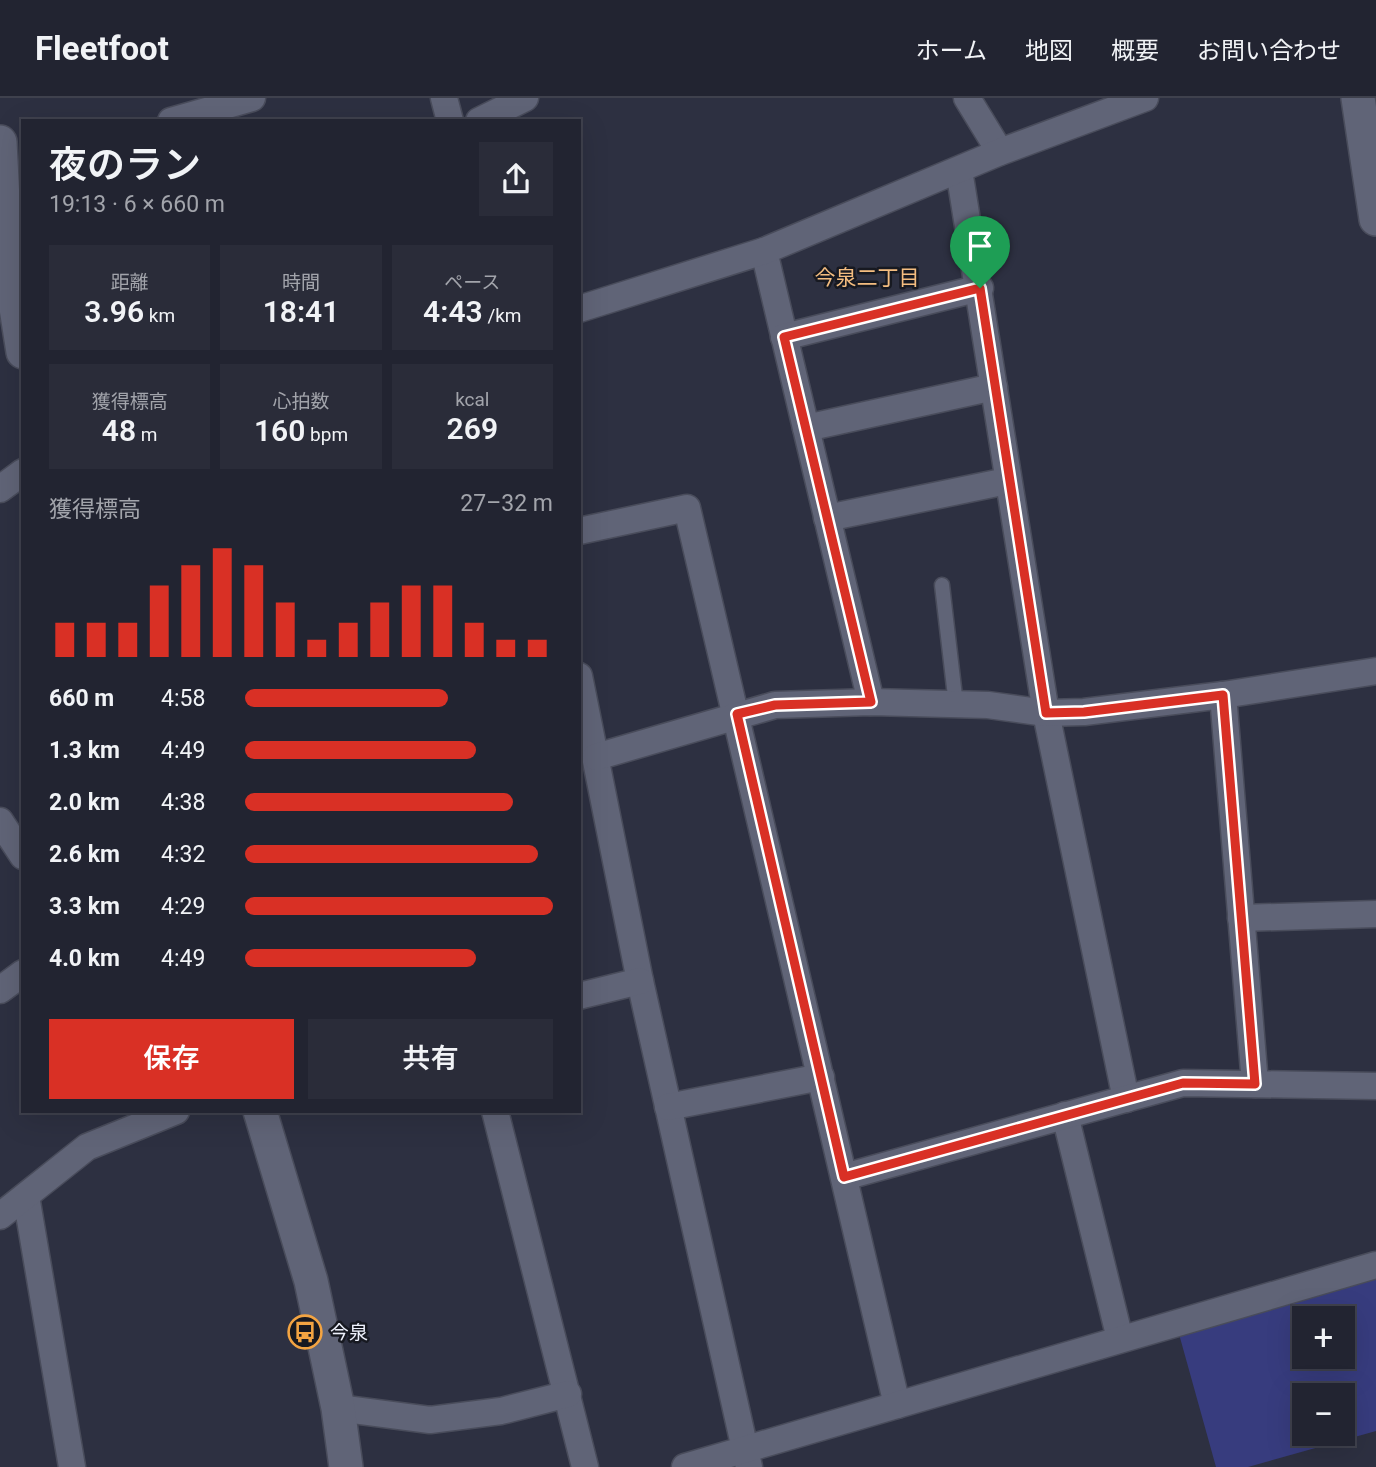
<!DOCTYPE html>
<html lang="ja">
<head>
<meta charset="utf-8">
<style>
  :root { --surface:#222431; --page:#2a2c39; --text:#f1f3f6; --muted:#a2a4ab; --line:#3f414d; --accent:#d93025 }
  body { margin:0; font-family:Roboto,"Noto Sans JP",sans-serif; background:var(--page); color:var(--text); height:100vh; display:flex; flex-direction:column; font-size:26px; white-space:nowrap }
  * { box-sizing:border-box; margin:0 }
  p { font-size:23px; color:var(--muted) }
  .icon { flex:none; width:38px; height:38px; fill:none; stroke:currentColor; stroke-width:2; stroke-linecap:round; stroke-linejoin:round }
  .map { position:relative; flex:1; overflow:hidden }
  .side { position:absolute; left:21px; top:21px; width:560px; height:994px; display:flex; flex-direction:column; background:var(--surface); border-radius:0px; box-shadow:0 7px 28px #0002,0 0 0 2px var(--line) }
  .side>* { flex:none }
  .buttons { position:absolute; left:1292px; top:1208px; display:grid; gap:14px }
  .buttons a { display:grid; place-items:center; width:63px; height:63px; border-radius:0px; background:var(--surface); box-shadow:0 7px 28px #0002,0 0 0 2px var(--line); font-size:35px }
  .pin { position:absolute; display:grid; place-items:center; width:60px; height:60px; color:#fff; margin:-72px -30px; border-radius:50% 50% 50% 0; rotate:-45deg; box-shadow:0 0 7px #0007 }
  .pin .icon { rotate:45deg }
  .round { display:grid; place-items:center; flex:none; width:74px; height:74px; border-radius:0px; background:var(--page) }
  .head { display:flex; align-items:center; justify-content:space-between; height:119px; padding:0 28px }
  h1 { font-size:38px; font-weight:600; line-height:52px }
  .stats { display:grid; grid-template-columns:repeat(3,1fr); gap:10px; height:119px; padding:7px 28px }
  .stats div { display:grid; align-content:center; border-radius:0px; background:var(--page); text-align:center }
  .stats b { font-size:30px; font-weight:600 }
  .stats small { font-size:19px; font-weight:400 }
  .stats p { font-size:19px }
  .chart { height:196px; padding:14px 28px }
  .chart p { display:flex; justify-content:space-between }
  .chart svg { width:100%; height:126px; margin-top:7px; stroke:var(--accent); stroke-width:6 }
  .button { display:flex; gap:14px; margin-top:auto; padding:14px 28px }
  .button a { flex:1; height:80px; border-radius:0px; background:var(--accent); color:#fff; font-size:28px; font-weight:600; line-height:80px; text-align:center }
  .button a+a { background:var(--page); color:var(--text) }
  ul { padding:0 28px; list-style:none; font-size:23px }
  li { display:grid; grid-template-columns:112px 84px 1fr; align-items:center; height:52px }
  li i { height:18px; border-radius:9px; background:var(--accent) }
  header { display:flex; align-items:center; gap:42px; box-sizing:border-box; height:98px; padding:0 35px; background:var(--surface); border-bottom:2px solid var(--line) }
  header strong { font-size:33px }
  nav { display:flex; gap:38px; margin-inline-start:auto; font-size:24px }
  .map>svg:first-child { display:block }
</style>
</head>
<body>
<header>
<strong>Fleetfoot</strong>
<nav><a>ホーム</a><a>地図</a><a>概要</a><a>お問い合わせ</a></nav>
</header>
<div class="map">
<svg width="1376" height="1369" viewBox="0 0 1376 1369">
  <rect width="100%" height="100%" fill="#2d3041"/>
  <!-- building -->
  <path fill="#373c7e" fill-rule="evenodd" d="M1376,1180V1333L1248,1369H1216L1179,1236ZM1304,1220H1342V1258H1304ZM1304,1297H1342V1335H1304Z"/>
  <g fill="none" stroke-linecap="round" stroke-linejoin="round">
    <defs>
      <path id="service" d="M942,487L956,607"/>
      <g id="minor">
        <path d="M444,0L450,23"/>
        <path d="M967,0L1000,54"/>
        <path d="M171,23L252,0"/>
        <path d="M479,23L525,0"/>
        <path d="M959,72L1046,615L1126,1001"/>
        <path d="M764,153L871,604"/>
        <path d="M579,211L764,153L1000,54L1145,0"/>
        <path d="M784,239L980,190"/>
        <path d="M806,330L994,289"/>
        <path d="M0,391L23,374"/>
        <path d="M827,420L1007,383"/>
        <path d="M579,433L687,410L897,1307"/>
        <path d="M579,578L640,883L749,1369"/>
        <path d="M1223,597L1255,986"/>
        <path d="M596,659L775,607L871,604L988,607L1046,615L1084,614L1223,597L1376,573"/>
        <path d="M0,723L23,758"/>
        <path d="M1241,820L1376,816"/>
        <path d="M0,892L23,875"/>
        <path d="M579,898L640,883"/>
        <path d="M668,1009L821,979"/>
        <path d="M495,1013L585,1369"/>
        <path d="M1065,1017L1120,1241"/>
        <path d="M844,1079L1183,985L1376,988"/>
        <path d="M26,1098L72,1369"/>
        <path d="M0,1118L87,1049L176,1013"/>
        <path d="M338,1310L430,1322L501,1313L568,1296"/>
        <path d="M685,1369L1376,1167"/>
      </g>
      <g id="tertiary">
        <path d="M1358,0L1376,121"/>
        <path d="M0,44L5,140L23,254"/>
        <path d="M260,1013L311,1183L338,1310L346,1369"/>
      </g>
    </defs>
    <!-- service casing -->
    <use href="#service" stroke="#494c5b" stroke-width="17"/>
    <!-- minor casing -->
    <use href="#minor" stroke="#494c5b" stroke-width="29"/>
    <!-- tertiary casing -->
    <use href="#tertiary" stroke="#494c5b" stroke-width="36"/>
    <!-- service -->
    <use href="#service" stroke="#606477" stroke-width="14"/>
    <!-- minor -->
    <use href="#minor" stroke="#606477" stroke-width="26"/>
    <!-- tertiary -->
    <use href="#tertiary" stroke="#606477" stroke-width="33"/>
  </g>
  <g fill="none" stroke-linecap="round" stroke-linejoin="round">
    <defs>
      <path id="route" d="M980,190L1046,615L1084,614L1223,597L1255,986L1183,985L844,1079L737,616L775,607L871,604L784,239Z"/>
    </defs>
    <!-- route casing -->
    <use href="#route" stroke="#fff" stroke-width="14"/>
    <!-- route -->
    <use href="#route" stroke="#d93025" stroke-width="9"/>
  </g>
  <!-- icons -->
  <defs>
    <symbol id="bus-ring" viewBox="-11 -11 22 22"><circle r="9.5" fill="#171921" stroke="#f3a442" stroke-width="1.5"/><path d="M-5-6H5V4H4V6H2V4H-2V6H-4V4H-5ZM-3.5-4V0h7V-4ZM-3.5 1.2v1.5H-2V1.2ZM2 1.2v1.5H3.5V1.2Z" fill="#f3a442"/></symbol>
  </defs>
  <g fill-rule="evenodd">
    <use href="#bus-ring" x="286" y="1215" width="38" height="38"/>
  </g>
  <g text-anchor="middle" stroke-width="5" stroke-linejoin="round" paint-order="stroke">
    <!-- poi labels -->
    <g font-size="19" fill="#eff2fd" stroke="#171921" text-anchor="start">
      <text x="330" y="1241">今泉</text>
    </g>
    <!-- neighbourhood labels -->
    <g font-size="21" fill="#f4bd80" stroke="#171921">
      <text x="867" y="187">今泉二丁目</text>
    </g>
  </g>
</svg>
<div class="buttons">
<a>+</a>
<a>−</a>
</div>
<div class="pin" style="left:980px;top:190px;background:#1e9e55"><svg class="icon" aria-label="arrive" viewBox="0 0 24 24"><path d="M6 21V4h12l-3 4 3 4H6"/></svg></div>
<section class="side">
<div class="head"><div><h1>夜のラン</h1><p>19:13 · 6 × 660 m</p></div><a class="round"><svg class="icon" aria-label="share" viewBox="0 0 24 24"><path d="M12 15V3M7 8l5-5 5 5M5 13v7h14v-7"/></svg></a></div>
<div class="stats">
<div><p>距離</p><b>3.96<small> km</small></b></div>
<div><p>時間</p><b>18:41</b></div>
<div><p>ペース</p><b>4:43<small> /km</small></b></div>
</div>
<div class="stats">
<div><p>獲得標高</p><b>48<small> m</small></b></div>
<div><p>心拍数</p><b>160<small> bpm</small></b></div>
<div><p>kcal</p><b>269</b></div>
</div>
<div class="chart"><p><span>獲得標高</span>27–32 m</p>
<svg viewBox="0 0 160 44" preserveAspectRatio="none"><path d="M5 44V32M15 44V32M25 44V32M35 44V19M45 44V12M55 44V6M65 44V12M75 44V25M85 44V38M95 44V32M105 44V25M115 44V19M125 44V19M135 44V32M145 44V38M155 44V38"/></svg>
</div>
<ul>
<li><b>660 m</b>4:58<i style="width:66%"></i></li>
<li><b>1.3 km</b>4:49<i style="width:75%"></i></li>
<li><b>2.0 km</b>4:38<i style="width:87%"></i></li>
<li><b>2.6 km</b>4:32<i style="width:95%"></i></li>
<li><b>3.3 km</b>4:29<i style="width:100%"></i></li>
<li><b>4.0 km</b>4:49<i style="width:75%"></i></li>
</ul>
<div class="button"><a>保存</a><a>共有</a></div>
</section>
</div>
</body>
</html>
